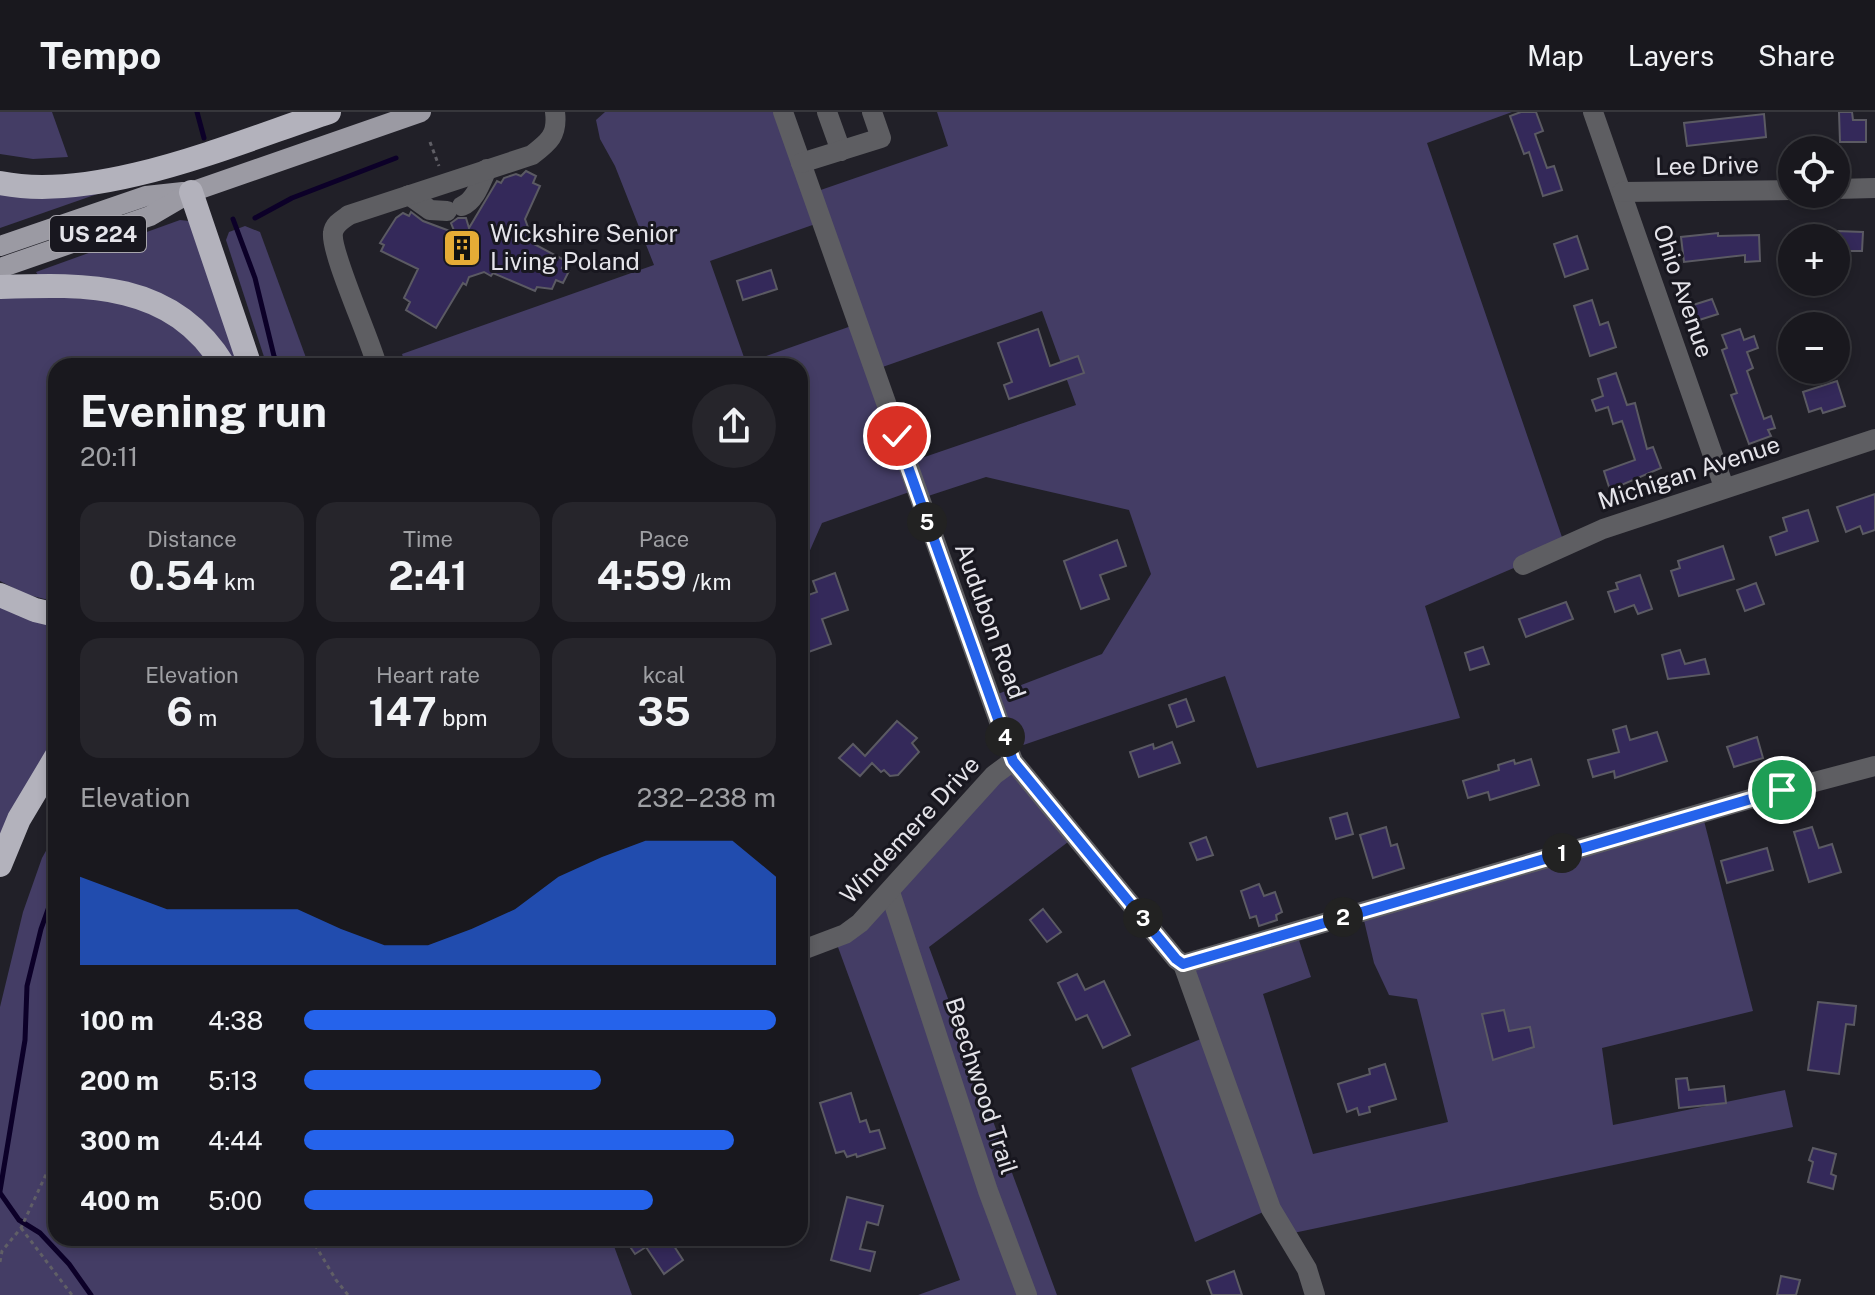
<!DOCTYPE html>
<html lang="en">
<head>
<meta charset="utf-8">
<style>
  :root { --surface:#19181e; --page:#26252b; --text:#f1f3f6; --muted:#9fa0a4; --line:#37373c; --accent:#2563eb }
  body { margin:0; font-family:"Public Sans",sans-serif; background:var(--page); color:var(--text); height:100vh; display:flex; flex-direction:column; font-size:30px; white-space:nowrap }
  * { box-sizing:border-box; margin:0 }
  p { font-size:26px; color:var(--muted) }
  .icon { flex:none; width:44px; height:44px; fill:none; stroke:currentColor; stroke-width:2; stroke-linecap:round; stroke-linejoin:round }
  .map { position:relative; flex:1; overflow:hidden }
  .side { position:absolute; left:48px; top:246px; width:760px; height:888px; display:flex; flex-direction:column; background:var(--surface); border-radius:24px; box-shadow:0 4px 12px #0003,0 0 0 2px var(--line) }
  .side>* { flex:none }
  .fabs { position:absolute; left:1778px; top:24px; display:grid; gap:16px }
  .fabs a { display:grid; place-items:center; width:72px; height:72px; border-radius:50%; background:var(--surface); box-shadow:0 4px 12px #0003,0 0 0 2px var(--line); font-size:40px }
  .pin { position:absolute; display:grid; place-items:center; width:68px; height:68px; color:#fff; margin:-34px; border:4px solid #fff; border-radius:50%; box-shadow:0 2px 8px #0007 }
  .km { position:absolute; width:40px; height:40px; margin:-20px; border-radius:50%; background:#222; color:#fff; font-size:22px; line-height:40px; text-align:center }
  .round { display:grid; place-items:center; flex:none; width:84px; height:84px; border-radius:42px; background:var(--page) }
  .overview { display:flex; align-items:center; justify-content:space-between; height:136px; padding:0 32px }
  h1 { font-size:44px; font-weight:700; line-height:60px }
  .figures { display:grid; grid-template-columns:repeat(3,1fr); gap:12px; height:136px; padding:8px 32px }
  .figures div { display:grid; align-content:center; border-radius:20px; background:var(--page); text-align:center }
  .figures b { font-size:40px; font-weight:700 }
  .figures small { font-size:22px; font-weight:400 }
  .figures p { font-size:22px }
  .chart { height:224px; padding:16px 32px }
  .chart p { display:flex; justify-content:space-between }
  .chart svg { width:100%; height:144px; margin-top:8px; fill:var(--accent); opacity:.7 }
  ul { padding:0 32px; list-style:none; font-size:26px }
  li { display:grid; grid-template-columns:128px 96px 1fr; align-items:center; height:60px }
  li i { height:20px; border-radius:10px; background:var(--accent) }
  header { display:flex; align-items:center; gap:48px; box-sizing:border-box; height:112px; padding:0 40px; background:var(--surface); border-bottom:2px solid var(--line) }
  header strong { font-size:38px }
  nav { display:flex; gap:44px; margin-inline-start:auto; font-size:28px }
  .map>svg:first-child { display:block }
</style>
</head>
<body>
<header>
<strong>Tempo</strong>
<nav><a>Map</a><a>Layers</a><a>Share</a></nav>
</header>
<div class="map">
<svg width="1875" height="1183" viewBox="0 0 1875 1183">
  <rect width="100%" height="100%" fill="#212028"/>
  <!-- green -->
  <g fill="#443d65" fill-rule="evenodd">
    <path d="M0,0H52L68,45L33,47L0,42Z"/>
    <path d="M605,0H776L812,81L948,34L937,0H1512L1427,31L1565,434L1425,494L1460,606L1257,656L1225,564L1009,638L990,585L1102,542L1151,462L1129,398L986,365L919,387L915,378L822,411L800,461V254H406L402,242L654,153L615,54L600,27L596,8ZM821,110L857,212L746,251L710,149ZM1042,199L1076,293L907,351L874,258Z"/>
    <path d="M0,80H103L0,116Z"/>
    <path d="M180,108L189,109L242,254H232L141,174L89,164L38,163L36,160Z"/>
    <path d="M245,114L260,120L309,254H267L226,128L229,120Z"/>
    <path d="M23,183L125,189L178,216L213,254H56V490L25,482L0,469V186Z"/>
    <path d="M0,491L56,509V627L34,660L0,726Z"/>
    <path d="M1013,649L1076,724L929,835L1057,1183H918L960,1168L835,827Z"/>
    <path d="M1702,701L1753,899L1602,936L1613,1013L1785,978L1793,1015L1284,1123L1270,1097L1195,1130L1131,956L1208,924L1183,852L1296,819L1311,865L1263,882L1313,1042L1448,1010L1417,887L1389,883L1374,851L1362,800Z"/>
    <path d="M56,721V1126H611L632,1183H0V895L23,800L42,746Z"/>
  </g>
  <g fill="none" stroke-linecap="round" stroke-linejoin="round">
    <!-- stream -->
    <g stroke="#0c0028" stroke-width="5">
      <path d="M197,0L204,26"/>
      <path d="M255,106L292,86L396,46"/>
      <path d="M233,107L255,166L274,244L280,254"/>
      <path d="M0,1079L25,928L27,874L41,817L56,775"/>
      <path d="M0,1081L19,1108L40,1121L69,1152L91,1183"/>
    </g>
  </g>
  <!-- building -->
  <g fill="#34295a" stroke="#5b5a63" stroke-width="2">
    <path d="M1521,0H1536L1543,19L1535,22L1547,56L1554,54L1562,78L1543,84L1529,40L1524,42L1510,4Z"/>
    <path d="M1839,0H1852L1853,8H1866V30H1840Z"/>
    <path d="M1764,2L1766,25L1687,34L1684,11Z"/>
    <path d="M526,59L536,64L533,71L540,74L525,107L534,132L566,149L562,156L569,159L563,171L556,168L552,177L537,175L535,179L493,161L491,164L484,160L469,165L466,173L463,171L436,216L406,198L410,190L404,186L418,157L381,139L384,133L380,131L396,106L403,101L409,104L411,100L423,109L455,121L451,111L458,106H466L469,116L497,69L501,71L504,66L516,62L521,64Z"/>
    <path d="M1836,119L1863,120L1862,139H1836Z"/>
    <path d="M1718,121V124L1759,123L1760,149L1745,150V143L1684,150L1681,125Z"/>
    <path d="M1577,124L1588,157L1565,165L1554,132Z"/>
    <path d="M771,158L777,177L743,188L737,169Z"/>
    <path d="M1712,187L1718,202L1696,209L1690,194Z"/>
    <path d="M1592,188L1600,213L1608,210L1616,235L1590,244L1574,194Z"/>
    <path d="M1038,217L1050,254L1078,244L1084,261L1009,287L1004,273L1012,270L998,231Z"/>
    <path d="M1740,217L1744,228L1754,224L1758,236L1747,240L1753,256L1747,259L1764,307L1771,304L1775,316L1768,318L1771,324L1749,332L1731,283L1737,281L1722,238L1727,236L1722,223Z"/>
    <path d="M1616,261L1627,293L1635,291L1647,337L1653,335L1661,356L1610,378L1604,359L1635,348L1622,309L1613,312L1608,295L1596,299L1592,288L1603,284L1598,267Z"/>
    <path d="M1837,269L1845,294L1823,301L1821,296L1809,300L1803,280Z"/>
    <path d="M1875,382V418L1863,422L1860,414L1846,420L1837,395Z"/>
    <path d="M1808,398L1818,429L1776,443L1770,425L1787,419L1783,406Z"/>
    <path d="M1117,428L1126,454L1100,463L1109,487L1081,497L1064,449Z"/>
    <path d="M1723,434L1734,467L1679,484L1671,459L1680,456L1678,449Z"/>
    <path d="M835,461L848,498L822,507L831,532L800,543V486L817,480L813,469Z"/>
    <path d="M1640,463L1652,497L1638,502L1634,493L1615,500L1608,480L1618,477L1616,471Z"/>
    <path d="M1756,471L1764,492L1745,499L1737,478Z"/>
    <path d="M1566,490L1573,507L1526,525L1519,507Z"/>
    <path d="M1483,535L1489,552L1470,558L1465,541Z"/>
    <path d="M1680,538L1685,552L1705,547L1709,562L1668,567L1662,543Z"/>
    <path d="M1186,587L1194,609L1177,615L1169,593Z"/>
    <path d="M897,609L917,626L912,631L919,640L898,663L890,664L884,658L881,660L872,651L860,664L839,646L853,632L865,644Z"/>
    <path d="M1626,614L1630,628L1657,620L1667,649L1615,666L1614,659L1593,665L1588,648L1619,640L1613,618Z"/>
    <path d="M1757,625L1763,646L1734,655L1727,635Z"/>
    <path d="M1172,630L1180,651L1139,665L1130,640L1153,632L1154,637Z"/>
    <path d="M1531,647L1539,673L1490,688L1488,680L1468,686L1463,669L1499,658L1498,653L1514,648L1515,652Z"/>
    <path d="M1347,701L1353,722L1336,727L1330,706Z"/>
    <path d="M1386,715L1391,734L1397,732L1404,756L1373,766L1360,723Z"/>
    <path d="M1812,715L1819,736L1832,732L1841,760L1809,770L1794,720Z"/>
    <path d="M1206,725L1213,743L1197,748L1190,731Z"/>
    <path d="M1767,736L1773,758L1727,771L1721,749Z"/>
    <path d="M1259,772L1264,784L1275,780L1282,800L1276,803L1277,808L1259,814L1256,804L1250,806L1241,779Z"/>
    <path d="M1043,797L1061,820L1047,830L1030,808Z"/>
    <path d="M1077,862L1085,878L1104,869L1130,923L1103,936L1087,903L1076,908L1058,871Z"/>
    <path d="M1818,890L1856,894L1854,913L1846,912L1839,962L1808,958Z"/>
    <path d="M1504,898L1509,919L1530,915L1534,935L1493,948L1482,902Z"/>
    <path d="M1385,952L1396,987L1369,995L1370,1000L1359,1003L1357,996L1347,1000L1338,972L1370,962L1369,957Z"/>
    <path d="M1687,966L1689,978L1724,974L1726,991L1679,996L1676,967Z"/>
    <path d="M851,981L860,1010L866,1008L870,1020L879,1018L885,1036L857,1045L856,1042L847,1045L844,1039L836,1041L820,991Z"/>
    <path d="M1813,1036L1836,1042L1831,1062L1836,1064L1833,1077L1808,1070L1813,1050L1809,1048Z"/>
    <path d="M847,1085L883,1094L878,1113L867,1110L860,1137L875,1140L870,1159L831,1148Z"/>
    <path d="M624,1126H685L674,1134L683,1148L664,1162L646,1135L635,1142Z"/>
    <path d="M1234,1159L1242,1183H1212L1207,1169Z"/>
    <path d="M1781,1164L1800,1168L1796,1183H1777Z"/>
  </g>
  <g fill="none" stroke-linecap="round" stroke-linejoin="round">
    <!-- path -->
    <g stroke="#605f66" stroke-width="3" stroke-dasharray="4 4" stroke-linecap="butt">
      <path d="M430,30L439,54"/>
      <path d="M21,1116L72,1183"/>
      <path d="M311,1126L336,1168L348,1183"/>
      <path d="M0,1150L2,1139L21,1116L56,1041"/>
    </g>
    <!-- minor -->
    <g stroke="#5e5e62" stroke-width="20">
      <path d="M783,0L1013,649L1176,847L1183,852"/>
      <path d="M827,0L841,39"/>
      <path d="M1593,0L1724,375"/>
      <path d="M801,51L881,26L872,0"/>
      <path d="M1836,77L1875,76"/>
      <path d="M1622,80L1792,78"/>
      <path d="M409,83L430,98L447,99"/>
      <path d="M462,94C475,89 481,70 487,57"/>
      <path d="M377,254C371,229 330,140 333,121C334,112 342,108 349,103L532,43C549,30 558,23 555,0"/>
      <path d="M1523,453L1603,417L1875,327"/>
      <path d="M890,780L988,1079L1027,1183"/>
      <path d="M800,839L845,822L860,811L994,663L1013,649"/>
      <path d="M1183,852L1750,687L1875,654"/>
      <path d="M1183,852L1271,1097L1307,1157L1315,1183"/>
    </g>
    <!-- major -->
    <g stroke="#9b9aa3" stroke-width="20">
      <path d="M0,134L146,84L183,80"/>
      <path d="M0,156L150,104L191,80L421,0"/>
    </g>
    <!-- highway -->
    <g stroke="#b3b2bc" stroke-width="24">
      <path d="M0,71C98,91 235,31 329,0"/>
      <path d="M191,80L250,254"/>
      <path d="M0,175C87,172 173,169 224,254"/>
      <path d="M0,483L35,498L56,503"/>
      <path d="M0,753L19,707L56,645"/>
    </g>
  </g>
  <g fill="none" stroke-linecap="round" stroke-linejoin="round">
    <defs>
      <path id="route" d="M897,324L1013,649L1176,847L1183,852L1782,678"/>
    </defs>
    <!-- route casing -->
    <use href="#route" stroke="#fff" stroke-width="16"/>
    <!-- route -->
    <use href="#route" stroke="#2563eb" stroke-width="10"/>
  </g>
  <!-- icons -->
  <defs>
    <symbol id="building-square" viewBox="-11 -11 22 22"><rect x="-9" y="-9" width="18" height="18" rx="4" fill="#e6ac36" stroke="#18171f"/><path d="M-4-6H4V6H1V3H-1V6H-4ZM-2.5-4.3h1.7v1.8h-1.7ZM.8-4.3h1.7v1.8H.8ZM-2.5-1h1.7V.8h-1.7ZM.8-1h1.7V.8H.8Z" fill="#111"/></symbol>
  </defs>
  <g fill-rule="evenodd">
    <use href="#building-square" x="440" y="114" width="44" height="44"/>
  </g>
  <g text-anchor="middle" stroke-width="6" stroke-linejoin="round" paint-order="stroke">
    <!-- shield labels -->
    <rect fill="#18171f" stroke="#a8a6ad" stroke-width="2" x="50" y="104" width="96" height="36" rx="6"/>
    <g font-size="22" font-weight="bold" fill="#e5e4ea">
      <text x="98" y="130">US 224</text>
    </g>
    <!-- street labels -->
    <g font-size="24" fill="#e5e4ea" stroke="#18171f">
      <text transform="translate(1707 54) rotate(-1)" y="8">Lee Drive</text>
      <text transform="translate(1683 179) rotate(71)" y="8">Ohio Avenue</text>
      <text transform="translate(1689 361) rotate(-18)" y="8">Michigan Avenue</text>
      <text transform="translate(990 509) rotate(70)" y="8">Audubon Road</text>
      <text transform="translate(910 718) rotate(-47)" y="8">Windemere Drive</text>
      <text transform="translate(981 974) rotate(72)" y="8">Beechwood Trail</text>
    </g>
    <!-- poi labels -->
    <g font-size="24" fill="#e5e4ea" stroke="#18171f" text-anchor="start">
      <text x="490" y="130">Wickshire Senior<tspan x="490" dy="28">Living Poland</tspan></text>
    </g>
  </g>
</svg>
<div class="fabs">
<a><svg class="icon" aria-label="locate" viewBox="0 0 24 24"><circle cx="12" cy="12" r="6"/><path d="M12 2v4M12 18v4M2 12h4M18 12h4"/></svg></a>
<a>+</a>
<a>−</a>
</div>
<div class="pin" style="left:1782px;top:678px;background:#1e9e55"><svg class="icon" aria-label="arrive" viewBox="0 0 24 24"><path d="M6 21V4h12l-3 4 3 4H6"/></svg></div>
<div class="pin" style="left:897px;top:324px;background:#d93025"><svg class="icon" aria-label="check" viewBox="0 0 24 24"><path d="M5 12l5 5 9-10"/></svg></div>
<b class="km" style="left:1562px;top:741px">1</b>
<b class="km" style="left:1343px;top:805px">2</b>
<b class="km" style="left:1143px;top:806px">3</b>
<b class="km" style="left:1005px;top:625px">4</b>
<b class="km" style="left:927px;top:410px">5</b>
<section class="side">
<div class="overview"><div><h1>Evening run</h1><p>20:11</p></div><a class="round"><svg class="icon" aria-label="share" viewBox="0 0 24 24"><path d="M12 15V3M7 8l5-5 5 5M5 13v7h14v-7"/></svg></a></div>
<div class="figures">
<div><p>Distance</p><b>0.54<small> km</small></b></div>
<div><p>Time</p><b>2:41</b></div>
<div><p>Pace</p><b>4:59<small> /km</small></b></div>
</div>
<div class="figures">
<div><p>Elevation</p><b>6<small> m</small></b></div>
<div><p>Heart rate</p><b>147<small> bpm</small></b></div>
<div><p>kcal</p><b>35</b></div>
</div>
<div class="chart"><p><span>Elevation</span>232–238 m</p>
<svg viewBox="0 0 160 44" preserveAspectRatio="none"><path d="M0 44V17L10 22L20 27L30 27L40 27L50 27L60 33L70 38L80 38L90 33L100 27L110 17L120 11L130 6L140 6L150 6L160 17V44z"/></svg>
</div>
<ul>
<li><b>100 m</b>4:38<i style="width:100%"></i></li>
<li><b>200 m</b>5:13<i style="width:63%"></i></li>
<li><b>300 m</b>4:44<i style="width:91%"></i></li>
<li><b>400 m</b>5:00<i style="width:74%"></i></li>
</ul>
</section>
</div>
</body>
</html>
